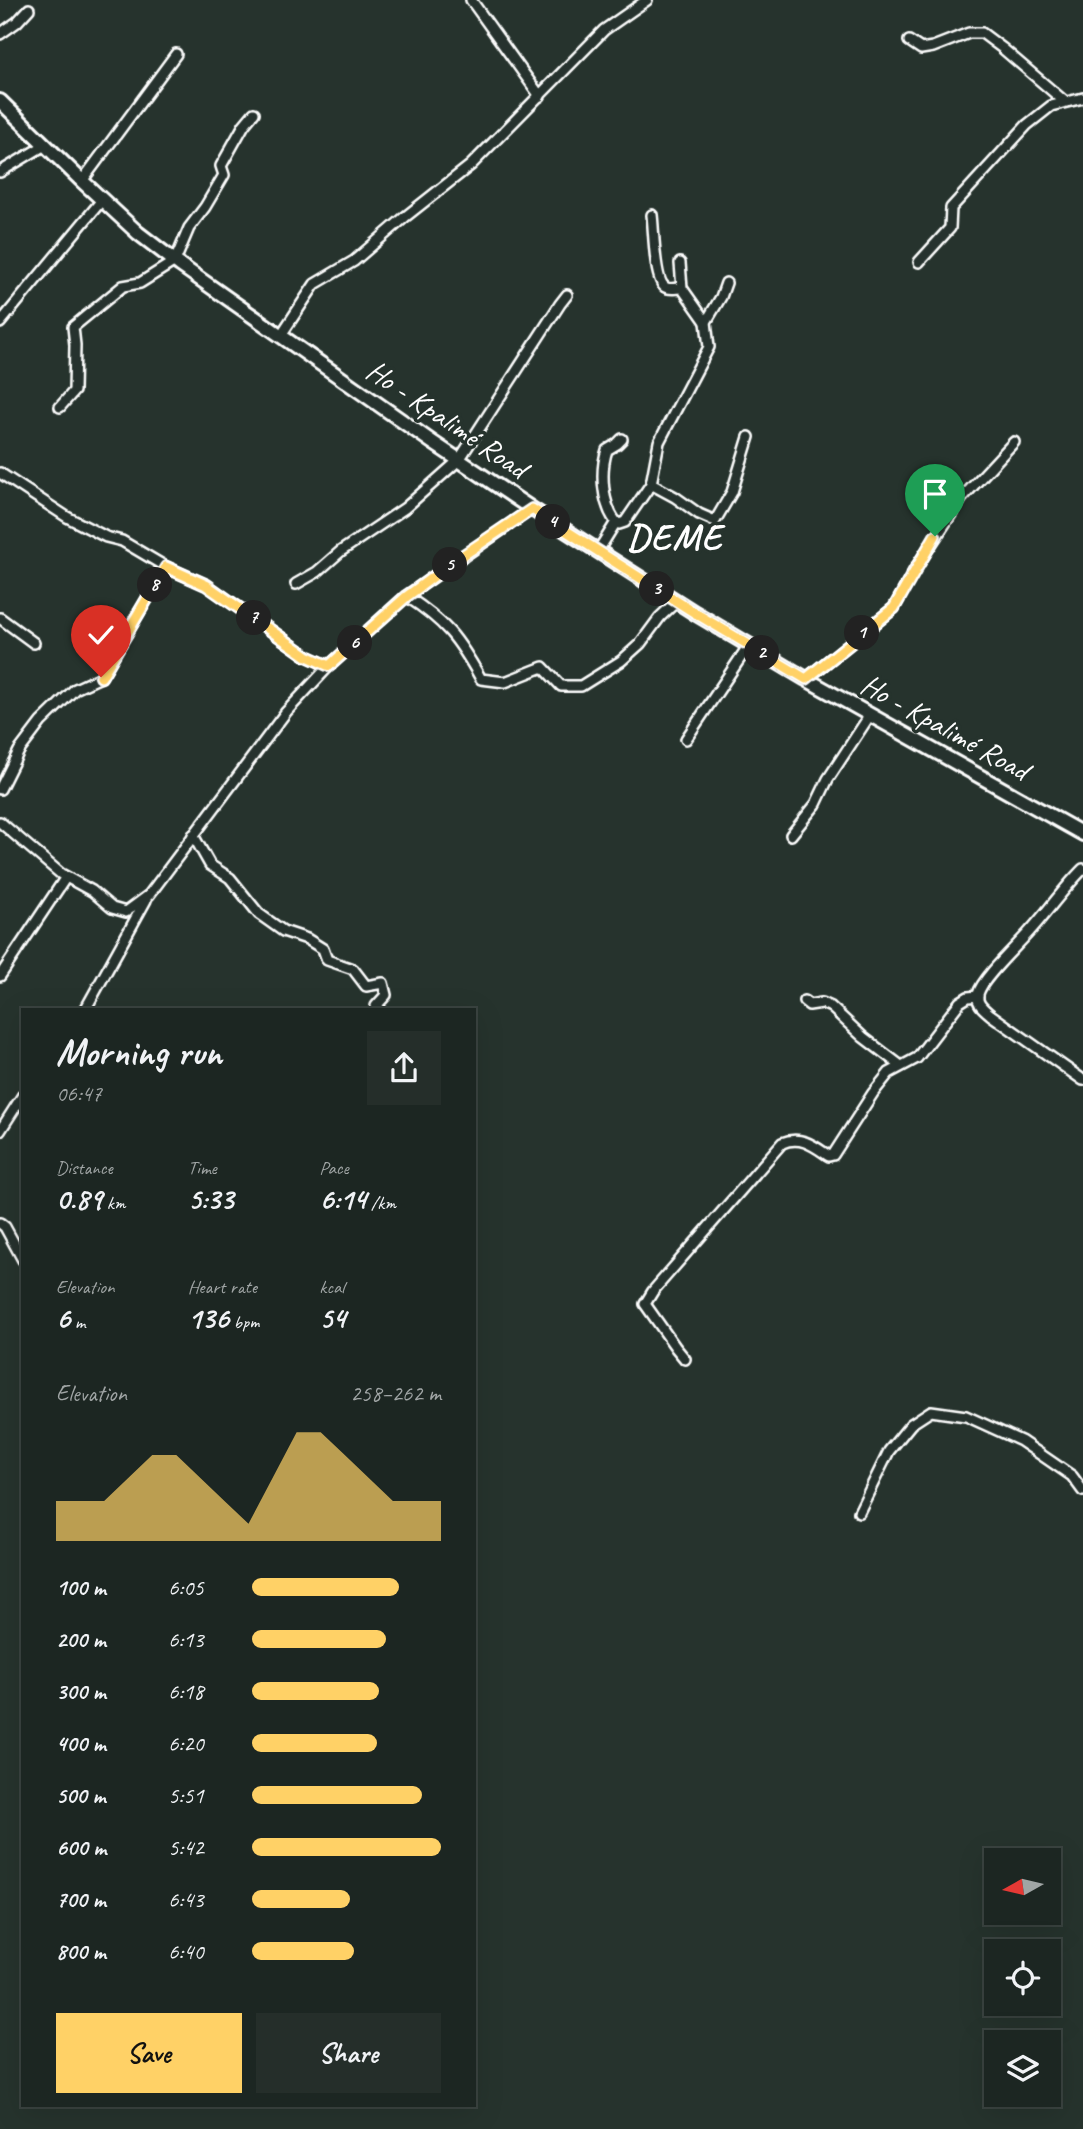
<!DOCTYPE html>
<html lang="en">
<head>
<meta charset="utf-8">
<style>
  :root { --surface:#1c2622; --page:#252e2a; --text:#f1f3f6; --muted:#a0a5a5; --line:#3a4340; --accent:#ffd166 }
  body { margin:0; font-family:Caveat,sans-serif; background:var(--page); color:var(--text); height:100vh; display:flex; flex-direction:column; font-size:26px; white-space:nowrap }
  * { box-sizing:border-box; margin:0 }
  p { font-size:23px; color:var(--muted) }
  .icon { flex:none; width:38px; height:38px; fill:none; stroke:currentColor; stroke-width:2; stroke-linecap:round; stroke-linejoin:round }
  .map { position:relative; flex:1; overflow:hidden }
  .sheet { position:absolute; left:21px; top:1008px; width:455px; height:1099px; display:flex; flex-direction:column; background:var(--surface); border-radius:0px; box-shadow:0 7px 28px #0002,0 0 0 2px var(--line) }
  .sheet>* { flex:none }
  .needle { width:46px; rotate:262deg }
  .fabs { position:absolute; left:984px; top:1848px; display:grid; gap:14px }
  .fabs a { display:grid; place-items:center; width:77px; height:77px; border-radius:0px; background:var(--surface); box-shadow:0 7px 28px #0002,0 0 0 2px var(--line); font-size:35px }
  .pin { position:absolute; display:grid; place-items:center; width:60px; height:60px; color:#fff; margin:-72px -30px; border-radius:50% 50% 50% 0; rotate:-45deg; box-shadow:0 0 7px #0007 }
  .pin .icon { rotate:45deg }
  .km { position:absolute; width:35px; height:35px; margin:-18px; border-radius:50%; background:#222; color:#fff; font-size:19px; line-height:35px; text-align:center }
  .round { display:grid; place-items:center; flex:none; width:74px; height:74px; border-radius:0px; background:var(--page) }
  .summary { display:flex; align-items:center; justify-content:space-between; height:119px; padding:0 35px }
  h1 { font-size:38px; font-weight:800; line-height:52px }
  .metrics { display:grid; grid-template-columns:repeat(3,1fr); gap:10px; height:119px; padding:7px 35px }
  .metrics div { display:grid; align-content:center }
  .metrics b { font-size:30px; font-weight:800 }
  .metrics small { font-size:19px; font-weight:400 }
  .metrics p { font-size:19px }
  .chart { height:196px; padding:14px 35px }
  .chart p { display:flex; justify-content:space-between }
  .chart svg { width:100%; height:126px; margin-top:7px; fill:var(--accent); opacity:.7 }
  .button { display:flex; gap:14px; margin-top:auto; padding:14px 35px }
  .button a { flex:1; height:80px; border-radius:0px; background:var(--accent); color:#111; font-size:28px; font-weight:800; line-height:80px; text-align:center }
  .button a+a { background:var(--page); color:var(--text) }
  ul { padding:0 35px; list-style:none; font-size:23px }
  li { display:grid; grid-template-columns:112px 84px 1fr; align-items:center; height:52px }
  li i { height:18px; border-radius:9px; background:var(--accent) }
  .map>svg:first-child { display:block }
</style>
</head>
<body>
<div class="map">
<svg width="1083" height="2129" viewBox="0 0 1083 2129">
  <rect width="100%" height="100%" fill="#26332d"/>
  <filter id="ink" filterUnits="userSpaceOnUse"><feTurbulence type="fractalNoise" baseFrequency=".0143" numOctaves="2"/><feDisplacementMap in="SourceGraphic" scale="14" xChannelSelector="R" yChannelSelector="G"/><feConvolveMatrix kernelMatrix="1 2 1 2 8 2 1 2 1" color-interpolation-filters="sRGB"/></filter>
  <g filter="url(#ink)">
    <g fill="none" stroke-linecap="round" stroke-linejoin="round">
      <defs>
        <g id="street">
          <path d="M471,0L540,96"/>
          <path d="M0,34L17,22L29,9"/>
          <path d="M909,41L921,49L933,47L969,33H982L1002,48L1064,101"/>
          <path d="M0,172L45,145"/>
          <path d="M82,181L176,54"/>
          <path d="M652,215C654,229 654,280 665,287C669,290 676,288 682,288"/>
          <path d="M919,262L950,228L951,208L1027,125L1051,106L1083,98"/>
          <path d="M680,263L682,288L706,322"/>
          <path d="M0,323L102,200"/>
          <path d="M281,335L315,284L354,261L405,217L471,165L604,30L647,0"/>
          <path d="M60,407L74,391L75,345L73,327L123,286L140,283L175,261L189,228L205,207L224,175L221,166L244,125L254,113"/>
          <path d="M0,473L67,517L106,537L122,541L166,567L207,585L307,656L329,666"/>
          <path d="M651,484L675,497L699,514L715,521L732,492L749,437"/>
          <path d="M616,522C602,504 600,471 607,450L617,444L622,439"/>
          <path d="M598,551L616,522L619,524L625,522L651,484L659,442L709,347L706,322L721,297L726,283"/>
          <path d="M296,584L317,572L341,551L405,508L459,460L560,304L567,295"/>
          <path d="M406,596C446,622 458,638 481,679L505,682L543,667L561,686H581L621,661L640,644L660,617L677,601"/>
          <path d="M0,618L34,643"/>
          <path d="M806,679L894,608L915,569L962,498L1014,442"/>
          <path d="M686,739L749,645"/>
          <path d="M0,789L19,751L41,722L75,689L101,677L166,567"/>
          <path d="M0,822L61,874L92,891L112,908L126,912L149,895L286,712L329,666L406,596L532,509"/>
          <path d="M193,835L210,865L230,878L259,914L283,931L307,939L323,949L327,960L353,969L366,986L383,983L386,995L376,1006L381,1010"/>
          <path d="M791,835L816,804L828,779L870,715"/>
          <path d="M1083,869C1063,889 1048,911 1030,931C1018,945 982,978 978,994C976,1004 984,1009 991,1015L1083,1080"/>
          <path d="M0,976L66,877"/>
          <path d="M804,1001L809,1005L822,1003L831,1007L863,1037L901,1066"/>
          <path d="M85,1010L146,900"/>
          <path d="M0,1131L23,1095"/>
          <path d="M0,1223L5,1227L23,1260"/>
          <path d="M685,1359L676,1348L645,1304L653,1291L782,1143C801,1135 814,1146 829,1156L833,1155L873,1093L889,1073L917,1058L960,1002L968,997L978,996"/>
          <path d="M859,1512L889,1451L911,1424L931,1411L966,1416L1021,1441L1072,1476L1083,1491"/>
        </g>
        <path id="secondary" d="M0,101L82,181L138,233L180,265L432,442L532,509L695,613L806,679L1083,834"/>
      </defs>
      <!-- street casing -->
      <use href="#street" stroke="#fff" stroke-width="14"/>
      <!-- secondary casing -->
      <use href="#secondary" stroke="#fff" stroke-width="18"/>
      <!-- street -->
      <use href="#street" stroke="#26332d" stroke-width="9"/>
      <!-- secondary -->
      <use href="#secondary" stroke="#26332d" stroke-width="12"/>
    </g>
  </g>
  <g fill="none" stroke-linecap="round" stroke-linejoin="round" filter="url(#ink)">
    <defs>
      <path id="route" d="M101,677L166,567L206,585L307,656L329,666L406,597L453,562L532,509L695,613L806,679L894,608L935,536"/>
    </defs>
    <!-- route casing -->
    <use href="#route" stroke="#fff" stroke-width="14"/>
    <!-- route -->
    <use href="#route" stroke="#ffd166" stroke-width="9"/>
  </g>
  <g text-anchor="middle" stroke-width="7" stroke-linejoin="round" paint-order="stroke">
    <!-- street labels -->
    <g font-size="30" fill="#fff" stroke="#26332d">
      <text transform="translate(447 419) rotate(34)" y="10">Ho - Kpalimé Road</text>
      <text transform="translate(945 727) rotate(29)" y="10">Ho - Kpalimé Road</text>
    </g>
    <!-- district labels -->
    <g font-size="37" font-weight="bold" letter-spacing="2" fill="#fff" stroke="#26332d">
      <text x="675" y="549">DEME</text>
    </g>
  </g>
</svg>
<div class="fabs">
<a><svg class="needle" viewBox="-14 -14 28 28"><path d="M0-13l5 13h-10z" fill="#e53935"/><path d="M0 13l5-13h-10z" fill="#a0a5a5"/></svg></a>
<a><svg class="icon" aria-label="locate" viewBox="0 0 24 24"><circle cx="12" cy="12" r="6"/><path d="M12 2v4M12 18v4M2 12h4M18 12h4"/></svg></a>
<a><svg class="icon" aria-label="layers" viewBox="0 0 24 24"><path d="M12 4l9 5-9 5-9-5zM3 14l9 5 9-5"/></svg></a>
</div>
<div class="pin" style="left:935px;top:536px;background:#1e9e55"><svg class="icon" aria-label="arrive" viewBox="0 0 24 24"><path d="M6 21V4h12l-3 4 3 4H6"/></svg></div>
<div class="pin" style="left:101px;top:677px;background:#d93025"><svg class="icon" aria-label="check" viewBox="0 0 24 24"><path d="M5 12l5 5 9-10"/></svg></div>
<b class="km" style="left:862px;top:633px">1</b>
<b class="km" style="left:762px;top:653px">2</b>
<b class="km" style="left:657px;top:589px">3</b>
<b class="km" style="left:553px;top:522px">4</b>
<b class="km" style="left:450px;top:565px">5</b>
<b class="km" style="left:355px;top:643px">6</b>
<b class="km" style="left:254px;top:618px">7</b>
<b class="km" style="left:155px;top:585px">8</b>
<section class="sheet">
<div class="summary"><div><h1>Morning run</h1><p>06:47</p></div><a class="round"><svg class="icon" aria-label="share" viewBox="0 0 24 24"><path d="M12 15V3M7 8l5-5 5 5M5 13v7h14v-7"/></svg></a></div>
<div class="metrics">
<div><p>Distance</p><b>0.89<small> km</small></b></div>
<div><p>Time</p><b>5:33</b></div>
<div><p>Pace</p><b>6:14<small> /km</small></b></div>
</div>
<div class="metrics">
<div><p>Elevation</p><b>6<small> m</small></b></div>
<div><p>Heart rate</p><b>136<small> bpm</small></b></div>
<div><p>kcal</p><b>54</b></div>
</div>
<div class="chart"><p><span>Elevation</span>258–262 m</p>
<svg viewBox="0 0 160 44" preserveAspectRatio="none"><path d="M0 44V30L10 30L20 30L30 22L40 14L50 14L60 22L70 30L80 38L90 22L100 6L110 6L120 14L130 22L140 30L150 30L160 30V44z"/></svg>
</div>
<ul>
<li><b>100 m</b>6:05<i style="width:78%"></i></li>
<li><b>200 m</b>6:13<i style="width:71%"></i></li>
<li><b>300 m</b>6:18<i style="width:67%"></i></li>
<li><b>400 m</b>6:20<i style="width:66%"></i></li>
<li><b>500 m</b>5:51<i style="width:90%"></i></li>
<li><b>600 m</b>5:42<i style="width:100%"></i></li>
<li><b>700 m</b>6:43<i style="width:52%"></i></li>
<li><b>800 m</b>6:40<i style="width:54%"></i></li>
</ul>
<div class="button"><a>Save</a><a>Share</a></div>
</section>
</div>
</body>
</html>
